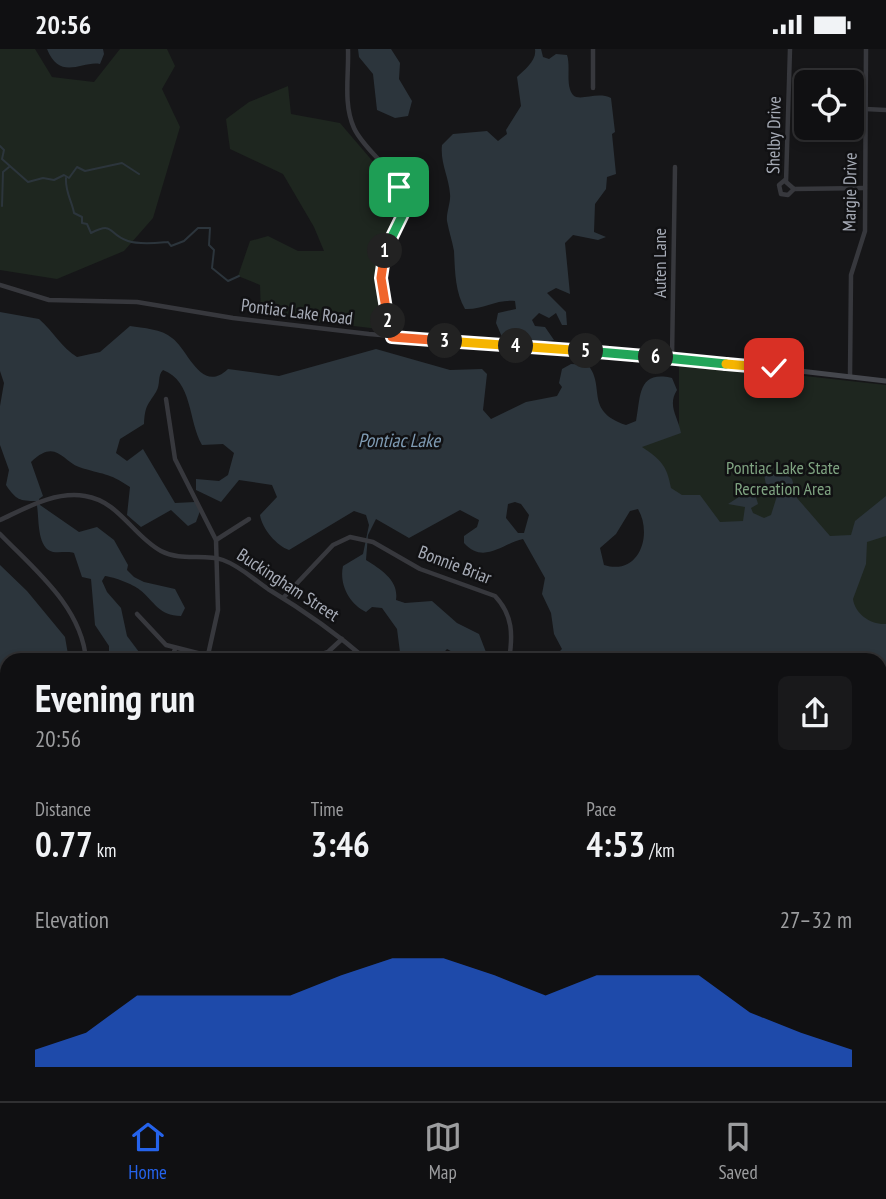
<!DOCTYPE html>
<html lang="en">
<head>
<meta charset="utf-8">
<style>
  :root { --surface:#101012; --page:#19191b; --text:#f1f3f6; --muted:#9c9d9f; --line:#303032; --accent:#2563eb }
  body { margin:0; font-family:"PT Sans Narrow",sans-serif; background:var(--page); color:var(--text); height:100vh; display:flex; flex-direction:column; font-size:26px; white-space:nowrap }
  * { box-sizing:border-box; margin:0 }
  p { font-size:23px; color:var(--muted) }
  .icon { flex:none; width:38px; height:38px; fill:none; stroke:currentColor; stroke-width:2; stroke-linecap:round; stroke-linejoin:round }
  .map { position:relative; flex:1; overflow:hidden }
  .side { position:absolute; left:0px; top:604px; width:887px; height:450px; display:flex; flex-direction:column; background:var(--surface); border-radius:21px 21px 0 0; box-shadow:0 4px 10px #0003,0 0 0 2px var(--line) }
  .side>* { flex:none }
  .fabs { position:absolute; left:794px; top:21px; display:grid; gap:14px }
  .fabs a { display:grid; place-items:center; width:70px; height:70px; border-radius:10px; background:var(--surface); box-shadow:0 4px 10px #0003,0 0 0 2px var(--line); font-size:35px }
  .pin { position:absolute; display:grid; place-items:center; width:60px; height:60px; color:#fff; margin:-30px; border-radius:14px; box-shadow:0 4px 10px #0006 }
  .km { position:absolute; width:35px; height:35px; margin:-18px; border-radius:50%; background:#222; color:#fff; font-size:19px; line-height:35px; text-align:center }
  .round { display:grid; place-items:center; flex:none; width:74px; height:74px; border-radius:10px; background:var(--page) }
  .overview { display:flex; align-items:center; justify-content:space-between; height:119px; padding:0 35px }
  h1 { font-size:38px; font-weight:800; line-height:52px }
  .stats { display:grid; grid-template-columns:repeat(3,1fr); gap:10px; height:119px; padding:7px 35px }
  .stats div { display:grid; align-content:center }
  .stats b { font-size:35px; font-weight:800 }
  .stats small { font-size:19px; font-weight:400 }
  .stats p { font-size:19px }
  .chart { height:196px; padding:14px 35px }
  .chart p { display:flex; justify-content:space-between }
  .chart svg { width:100%; height:126px; margin-top:7px; fill:var(--accent); opacity:.7 }
  .status { display:flex; justify-content:space-between; align-items:center; height:49px; padding:0 35px; background:var(--surface); direction:ltr }
  .status svg { height:19px; fill:currentColor }
  .tab-bar { display:flex; justify-content:space-around; align-items:center; height:98px; border-top:2px solid var(--line); background:var(--surface); font-size:19px; color:var(--muted) }
  .tab-bar a { display:grid; justify-items:center; gap:4px }
  .tab-bar .current { color:var(--accent) }
  .map>svg:first-child { display:block }
</style>
</head>
<body>
<div class="status"><b>20:56</b><svg viewBox="0 0 49 12"><path d="M0 12V9h3v3zM5 12V6h3v6zM10 12V3h3v9zM15 12V0h3v12zM26 1h20v11H26zM47 4h2v5h-2z"/></svg></div>
<div class="map">
<svg width="886" height="1052" viewBox="0 0 886 1052">
  <rect width="100%" height="100%" fill="#161618"/>
  <!-- green -->
  <g fill="#1e261f">
    <path d="M0,0H35L52,28L94,33L120,0H167L175,17L162,40L180,78L153,169L124,202L57,230L0,221Z"/>
    <path d="M288,37L291,65L340,74L387,129L398,157L376,207L379,280L261,266L260,236L238,227L250,192L268,187L298,202H324L314,178L283,125L230,100L226,70L249,53Z"/>
    <path d="M679,313L886,336V1052H620V1046H880V611H618L669,584L640,452V382H679Z"/>
  </g>
  <!-- water -->
  <g fill="#2c353c" fill-rule="evenodd">
    <path d="M47,0H103L104,5L100,15C83,11 60,33 47,0Z"/>
    <path d="M358,0H391L400,14L399,30L412,52L408,67L395,69L377,61L373,25L359,8Z"/>
    <path d="M535,0H541L543,8L549,10L556,5L567,6C571,18 565,36 573,46C580,53 597,42 611,49L615,83L612,85L616,125L607,128L606,140L595,155L594,183L606,188L598,191L573,186L565,194L570,245L556,239L547,244L566,263L567,276H562L556,264L549,269L539,264L532,271L535,277L545,278L554,291L536,294L502,288L496,274L498,264L516,260L515,252C496,250 483,261 465,260C455,243 455,222 454,202C452,191 449,183 447,172C446,164 451,153 450,145C449,128 440,114 442,96L453,85L487,82L498,92L507,85L506,81L521,57L517,28C524,21 537,12 535,0Z"/>
    <path d="M0,263L39,270C53,282 62,299 77,308L100,303L130,277C143,279 162,280 172,289C188,300 201,346 228,320L279,327L376,300L450,321L482,320L487,325L483,361L491,370L526,353L557,347L562,338L559,334L562,320L571,315L588,316C606,338 584,362 626,376L636,372C641,348 637,321 672,329L677,341C667,357 678,367 681,384L642,398C660,410 667,416 671,439L682,446H700L720,473L743,472L745,458L728,455L742,446L756,448L758,455L751,459L753,464L764,469L771,466L777,447L773,438L766,436L764,425L769,422L786,425L792,430L797,449L830,487L851,486L855,472L886,447V487L867,493L866,515L853,550C855,565 871,576 886,575V666L880,664V611H537L542,607L552,610L562,600L554,585L551,564L542,545L545,529L523,490C503,494 484,516 464,494V487L477,478L479,471L460,461L409,489L376,470L368,486L366,511C382,521 399,532 396,551L405,554L432,552L457,574L479,585L489,611H467L447,600L437,611H401L397,580L382,559L372,558L366,563C349,555 339,535 343,517L363,505L369,476L366,466L354,462L289,501C277,497 262,480 260,466L277,448L272,436L239,431L221,453L196,441V430L219,432L228,426L234,404L223,395L202,396C188,372 193,332 163,321C157,327 161,335 156,343C147,357 145,357 144,375L120,390L116,404L127,412L143,400L175,454L195,453L200,462L196,473L188,477L171,461L141,478L127,466L130,438C108,423 103,426 79,418C62,412 56,389 31,413L43,447L39,450L40,456L79,483L97,478L114,491L128,516L127,521L134,528L144,533L175,540L185,559L181,567C159,567 154,552 140,541C133,535 114,528 105,527L102,532L107,543L121,559L127,587L145,611H109V597L95,576L91,530L82,528L74,504C69,502 60,504 53,503C35,499 40,464 36,452C20,452 16,451 6,436L9,421L0,396V357L4,334L0,322ZM515,453L521,455L529,466L524,484H518L506,469L508,455ZM638,460C653,486 639,527 604,516L600,499L616,485L630,462Z"/>
    <path d="M0,516L27,542L65,588L69,611H7V708L0,698Z"/>
    <path d="M881,733L886,735V973L880,970Z"/>
    <path d="M0,851L7,852V1031L0,1028Z"/>
  </g>
  <g fill="none" stroke-linecap="round" stroke-linejoin="round">
    <!-- stream -->
    <g stroke="#2c353c" stroke-width="2">
      <path d="M0,97L4,101L2,110L28,133L43,129L54,131L64,126L69,129L77,118L85,122L122,114L139,125"/>
      <path d="M66,129C65,143 72,152 74,164L82,168V174L87,175L91,184C115,172 107,185 128,192C140,196 156,194 168,193L171,197L184,192L198,179H210L209,196L214,201L212,219L228,232L239,227"/>
      <path d="M2,157L3,123L9,118"/>
      <path d="M869,1046L870,1052"/>
      <path d="M854,1052L857,1046"/>
    </g>
    <!-- street -->
    <g stroke="#37383d" stroke-width="4.5">
      <path d="M348,0C349,26 343,55 354,79C366,105 402,124 404,154C405,177 387,188 382,208C376,233 386,264 392,288"/>
      <path d="M790,0L786,133L794,140L865,139"/>
      <path d="M593,39V0"/>
      <path d="M865,60L886,61"/>
      <path d="M785,131L779,136L781,145L788,146L794,140"/>
      <path d="M0,236L49,251L137,253L233,269L369,285L774,319"/>
      <path d="M672,309L675,118"/>
      <path d="M850,327L851,226L865,182L866,0"/>
      <path d="M166,350L175,410L216,491L218,561L208,606"/>
      <path d="M0,471C26,459 55,442 85,447C119,452 133,487 161,502C182,513 203,504 223,511C240,517 253,530 268,540C303,561 336,584 367,611"/>
      <path d="M0,485C34,520 82,558 86,611"/>
      <path d="M216,491L249,470"/>
      <path d="M284,548L333,496L350,488L373,493L420,520L495,547C513,566 513,586 509,611"/>
      <path d="M137,565L166,596L225,611"/>
      <path d="M171,611L175,600"/>
      <path d="M305,611L328,603L342,590"/>
      <path d="M0,808H7"/>
      <path d="M252,1046V1052"/>
      <path d="M385,1046L388,1052"/>
      <path d="M0,1050L5,1052"/>
      <path d="M611,1052V1046"/>
    </g>
    <!-- secondary -->
    <path stroke="#45474d" stroke-width="5" d="M774,319L886,332"/>
  </g>
  <g fill="none" stroke-linecap="round" stroke-linejoin="round">
    <defs>
      <path id="split-1" d="M385,202L403,165L399,138"/>
      <path id="split-2" d="M385,202L381,229L388,272"/>
      <path id="split-3" d="M388,272L392,288L445,292"/>
      <path id="split-4" d="M445,292L516,297"/>
      <path id="split-5" d="M516,297L586,302"/>
      <path id="split-6" d="M586,302L656,308"/>
      <path id="split-7" d="M656,308L726,315"/>
      <path id="split-8" d="M726,315L774,319"/>
    </defs>
    <!-- split-1 casing -->
    <use href="#split-1" stroke="#fff" stroke-width="14"/>
    <!-- split-2 casing -->
    <use href="#split-2" stroke="#fff" stroke-width="14"/>
    <!-- split-3 casing -->
    <use href="#split-3" stroke="#fff" stroke-width="14"/>
    <!-- split-4 casing -->
    <use href="#split-4" stroke="#fff" stroke-width="14"/>
    <!-- split-5 casing -->
    <use href="#split-5" stroke="#fff" stroke-width="14"/>
    <!-- split-6 casing -->
    <use href="#split-6" stroke="#fff" stroke-width="14"/>
    <!-- split-7 casing -->
    <use href="#split-7" stroke="#fff" stroke-width="14"/>
    <!-- split-8 casing -->
    <use href="#split-8" stroke="#fff" stroke-width="14"/>
    <!-- split-1 -->
    <use href="#split-1" stroke="#22a559" stroke-width="9"/>
    <!-- split-2 -->
    <use href="#split-2" stroke="#f0652b" stroke-width="9"/>
    <!-- split-3 -->
    <use href="#split-3" stroke="#f0652b" stroke-width="9"/>
    <!-- split-4 -->
    <use href="#split-4" stroke="#f5b400" stroke-width="9"/>
    <!-- split-5 -->
    <use href="#split-5" stroke="#f5b400" stroke-width="9"/>
    <!-- split-6 -->
    <use href="#split-6" stroke="#22a559" stroke-width="9"/>
    <!-- split-7 -->
    <use href="#split-7" stroke="#22a559" stroke-width="9"/>
    <!-- split-8 -->
    <use href="#split-8" stroke="#f5b400" stroke-width="9"/>
  </g>
  <g text-anchor="middle" stroke-width="5" stroke-linejoin="round" paint-order="stroke">
    <!-- street labels -->
    <g font-size="18" fill="#a8adb8" stroke="#111113">
      <text transform="translate(774 86) rotate(-89)" y="6">Shelby Drive</text>
      <text transform="translate(850 143) rotate(-89)" y="6">Margie Drive</text>
      <text transform="translate(660 214) rotate(-90)" y="6">Auten Lane</text>
      <text transform="translate(297 263) rotate(7)" y="6">Pontiac Lake Road</text>
      <text transform="translate(455 516) rotate(21)" y="6">Bonnie Briar</text>
      <text transform="translate(288 536) rotate(33)" y="6">Buckingham Street</text>
    </g>
    <!-- park labels -->
    <g font-size="18" fill="#7fa381" stroke="#111113">
      <text x="783" y="425">Pontiac Lake State<tspan x="783" dy="21">Recreation Area</tspan></text>
    </g>
    <!-- water labels -->
    <g font-size="19" font-style="italic" fill="#7f9bb3" stroke="#111113">
      <text x="399" y="398">Pontiac Lake</text>
    </g>
  </g>
</svg>
<div class="fabs">
<a><svg class="icon" aria-label="locate" viewBox="0 0 24 24"><circle cx="12" cy="12" r="6"/><path d="M12 2v4M12 18v4M2 12h4M18 12h4"/></svg></a>
</div>
<div class="pin" style="left:399px;top:138px;background:#1e9e55"><svg class="icon" aria-label="arrive" viewBox="0 0 24 24"><path d="M6 21V4h12l-3 4 3 4H6"/></svg></div>
<div class="pin" style="left:774px;top:319px;background:#d93025"><svg class="icon" aria-label="check" viewBox="0 0 24 24"><path d="M5 12l5 5 9-10"/></svg></div>
<b class="km" style="left:385px;top:202px">1</b>
<b class="km" style="left:388px;top:272px">2</b>
<b class="km" style="left:445px;top:292px">3</b>
<b class="km" style="left:516px;top:297px">4</b>
<b class="km" style="left:586px;top:302px">5</b>
<b class="km" style="left:656px;top:308px">6</b>
<section class="side">
<div class="overview"><div><h1>Evening run</h1><p>20:56</p></div><a class="round"><svg class="icon" aria-label="share" viewBox="0 0 24 24"><path d="M12 15V3M7 8l5-5 5 5M5 13v7h14v-7"/></svg></a></div>
<div class="stats">
<div><p>Distance</p><b>0.77<small> km</small></b></div>
<div><p>Time</p><b>3:46</b></div>
<div><p>Pace</p><b>4:53<small> /km</small></b></div>
</div>
<div class="chart"><p><span>Elevation</span>27–32 m</p>
<svg viewBox="0 0 160 44" preserveAspectRatio="none"><path d="M0 44V38L10 32L20 19L30 19L40 19L50 19L60 12L70 6L80 6L90 12L100 19L110 12L120 12L130 12L140 25L150 32L160 38V44z"/></svg>
</div>
</section>
</div>
<nav class="tab-bar">
<a class="current"><svg class="icon" aria-label="home" viewBox="0 0 24 24"><path d="M3 11l9-7 9 7M6 9v11h12V9"/></svg>Home</a>
<a><svg class="icon" aria-label="map" viewBox="0 0 24 24"><path d="M3 6l6-2 6 2 6-2v14l-6 2-6-2-6 2zM9 4v14M15 6v14"/></svg>Map</a>
<a><svg class="icon" aria-label="saved" viewBox="0 0 24 24"><path d="M7 4h10v16l-5-4-5 4z"/></svg>Saved</a>
</nav>
</body>
</html>
